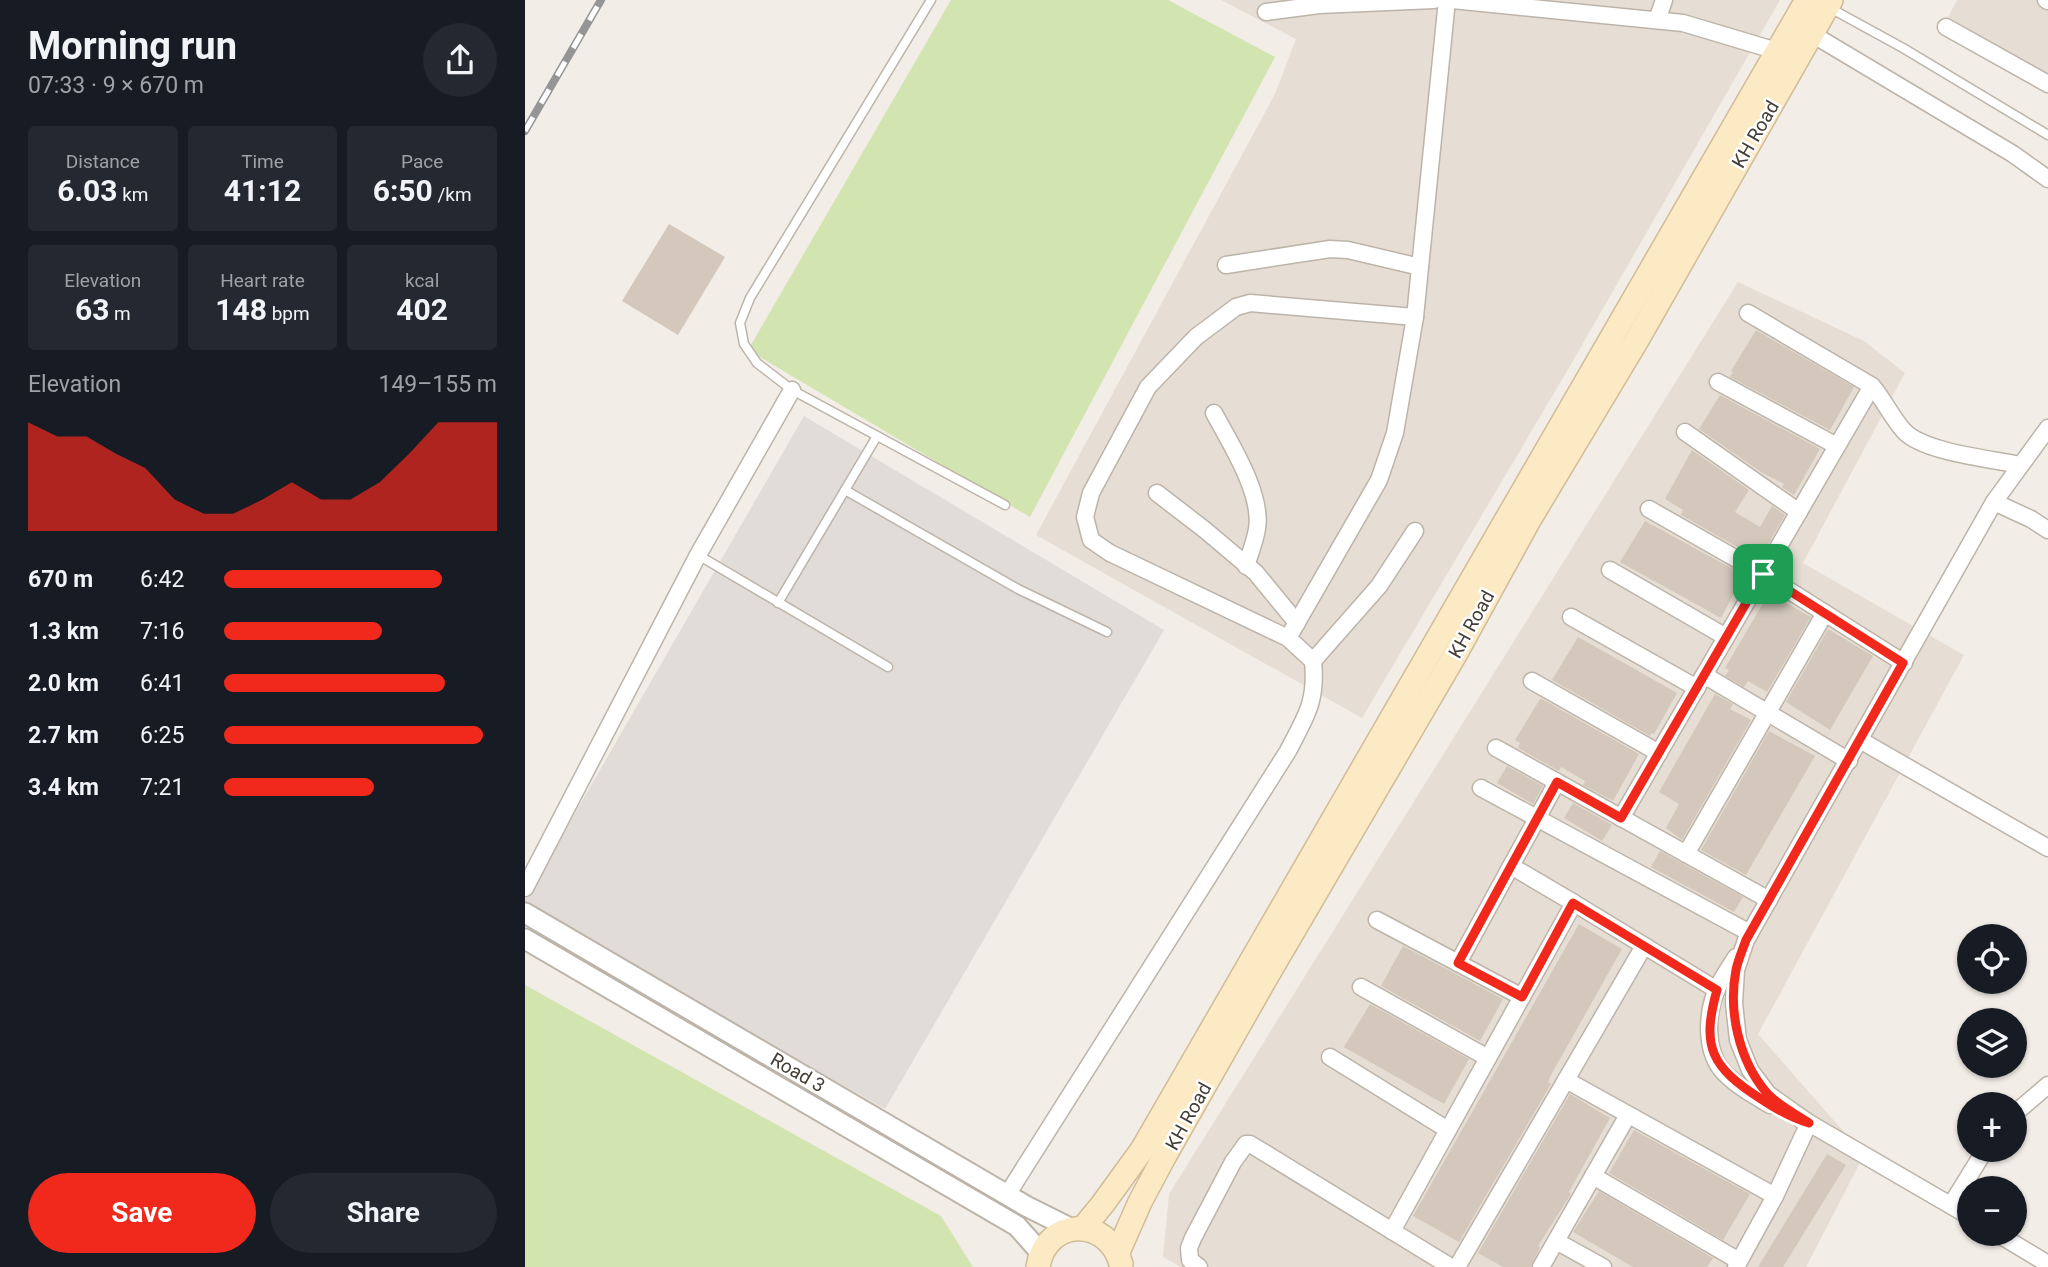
<!DOCTYPE html>
<html lang="en">
<head>
<meta charset="utf-8">
<style>
  :root { --surface:#171b24; --page:#242831; --text:#f1f3f6; --muted:#9ea1a6; --accent:#f1291d }
  body { margin:0; font-family:Roboto,sans-serif; background:var(--page); color:var(--text); height:100vh; display:flex; flex-direction:column; font-size:26px; white-space:nowrap }
  * { box-sizing:border-box; margin:0 }
  p { font-size:23px; color:var(--muted) }
  .icon { flex:none; width:38px; height:38px; fill:none; stroke:currentColor; stroke-width:2; stroke-linecap:round; stroke-linejoin:round }
  .map { position:relative; flex:1; overflow:hidden }
  .side { display:flex; flex-direction:column; background:var(--surface); width:525px }
  .side>* { flex:none }
  .controls { position:absolute; left:1432px; top:924px; display:grid; gap:14px }
  .controls a { display:grid; place-items:center; width:70px; height:70px; border-radius:50%; background:var(--surface); box-shadow:0 2px 5px #0004; font-size:35px }
  .pin { position:absolute; display:grid; place-items:center; width:60px; height:60px; color:#fff; margin:-30px; border-radius:14px; box-shadow:0 4px 10px #0006 }
  .round { display:grid; place-items:center; flex:none; width:74px; height:74px; border-radius:37px; background:var(--page) }
  .headline { display:flex; align-items:center; justify-content:space-between; height:119px; padding:0 28px }
  h1 { font-size:38px; font-weight:700; line-height:52px }
  .metrics { display:grid; grid-template-columns:repeat(3,1fr); gap:10px; height:119px; padding:7px 28px }
  .metrics div { display:grid; align-content:center; border-radius:7px; background:var(--page); text-align:center }
  .metrics b { font-size:30px; font-weight:700 }
  .metrics small { font-size:19px; font-weight:400 }
  .metrics p { font-size:19px }
  .chart { height:196px; padding:14px 28px }
  .chart p { display:flex; justify-content:space-between }
  .chart svg { width:100%; height:126px; margin-top:7px; fill:var(--accent); opacity:.7 }
  .action { display:flex; gap:14px; margin-top:auto; padding:14px 28px }
  .action a { flex:1; height:80px; border-radius:42px; background:var(--accent); color:#fff; font-size:28px; font-weight:700; line-height:80px; text-align:center }
  .action a+a { background:var(--page); color:var(--text) }
  ul { padding:0 28px; list-style:none; font-size:23px }
  li { display:grid; grid-template-columns:112px 84px 1fr; align-items:center; height:52px }
  li i { height:18px; border-radius:9px; background:var(--accent) }
  main { display:flex; flex:1; min-height:0 }
  .map>svg:first-child { display:block }
</style>
</head>
<body>
<main>
<section class="side">
<div class="headline"><div><h1>Morning run</h1><p>07:33 · 9 × 670 m</p></div><a class="round"><svg class="icon" aria-label="share" viewBox="0 0 24 24"><path d="M12 15V3M7 8l5-5 5 5M5 13v7h14v-7"/></svg></a></div>
<div class="metrics">
<div><p>Distance</p><b>6.03<small> km</small></b></div>
<div><p>Time</p><b>41:12</b></div>
<div><p>Pace</p><b>6:50<small> /km</small></b></div>
</div>
<div class="metrics">
<div><p>Elevation</p><b>63<small> m</small></b></div>
<div><p>Heart rate</p><b>148<small> bpm</small></b></div>
<div><p>kcal</p><b>402</b></div>
</div>
<div class="chart"><p><span>Elevation</span>149–155 m</p>
<svg viewBox="0 0 160 44" preserveAspectRatio="none"><path d="M0 44V6L10 11L20 11L30 17L40 22L50 33L60 38L70 38L80 33L90 27L100 33L110 33L120 27L130 17L140 6L150 6L160 6V44z"/></svg>
</div>
<ul>
<li><b>670 m</b>6:42<i style="width:80%"></i></li>
<li><b>1.3 km</b>7:16<i style="width:58%"></i></li>
<li><b>2.0 km</b>6:41<i style="width:81%"></i></li>
<li><b>2.7 km</b>6:25<i style="width:95%"></i></li>
<li><b>3.4 km</b>7:21<i style="width:55%"></i></li>
</ul>
<div class="action"><a>Save</a><a>Share</a></div>
</section>
<div class="map">
<svg width="1523" height="1267" viewBox="0 0 1523 1267">
  <rect width="100%" height="100%" fill="#f2ede6"/>
  <!-- residential -->
  <g fill="#e6ded4">
    <path d="M696,0H1255L1045,366L837,718L511,535L750,94L771,39Z"/>
    <path d="M1432,0H1523V76L1423,17Z"/>
    <path d="M1213,282L1339,341L1380,373L1278,563L1439,655L1233,1034L1339,1155L1281,1267H656L638,1257L644,1194Z"/>
  </g>
  <!-- industrial -->
  <path fill="#e1dcd7" d="M279,416L639,630L360,1109L0,906V900Z"/>
  <!-- green -->
  <g fill="#d2e5b0">
    <path d="M426,0H643L750,57L505,517L223,350Z"/>
    <path d="M0,985L416,1216L448,1267H0Z"/>
  </g>
  <!-- building -->
  <g fill="#d3c8bb">
    <path d="M144,224L200,257L153,335L97,301Z"/>
    <path d="M1231,330L1329,387L1305,430L1205,377L1208,372L1206,371Z"/>
    <path d="M1195,395L1295,449L1269,495L1257,487L1259,484L1236,472L1174,429Z"/>
    <path d="M1167,450L1224,490L1210,512L1235,527L1247,506L1260,515L1235,558L1231,555L1230,557L1156,515L1158,510L1140,499Z"/>
    <path d="M1120,521L1219,575L1196,618L1095,562Z"/>
    <path d="M1244,593L1286,617L1242,692L1223,681L1219,687L1200,676L1204,670L1200,668Z"/>
    <path d="M1303,629L1348,656L1305,730L1261,702Z"/>
    <path d="M1053,637L1152,693L1129,734L1126,733L1125,736L1027,680Z"/>
    <path d="M1190,694L1208,704L1205,709L1226,720L1157,840L1141,828L1154,804L1134,792Z"/>
    <path d="M1015,699H1017L1114,754L1088,801L1058,785L1060,781L1036,767L1034,771L993,748L995,743L990,740Z"/>
    <path d="M1244,731L1290,756L1221,875L1176,850Z"/>
    <path d="M982,766L1018,786L1008,804L972,783Z"/>
    <path d="M1048,803L1087,825L1077,841L1039,818Z"/>
    <path d="M1135,851L1218,897L1209,912L1126,867Z"/>
    <path d="M1054,924L1097,949L1026,1075L1023,1082L1026,1084L934,1242L888,1216Z"/>
    <path d="M878,946L978,999L955,1041L856,986Z"/>
    <path d="M845,1004L944,1059L919,1104L819,1047Z"/>
    <path d="M1045,1094L1085,1118L1044,1192L1046,1194L1013,1246L1015,1247L1006,1267H978L953,1253Z"/>
    <path d="M1109,1130L1225,1194L1198,1240L1084,1173Z"/>
    <path d="M1302,1154L1321,1165L1258,1267H1233Z"/>
    <path d="M1074,1191L1188,1258L1182,1267H1108L1048,1232Z"/>
  </g>
  <g fill="none" stroke-linecap="round" stroke-linejoin="round">
    <defs>
      <g id="service">
        <path d="M406,0L225,298L215,323L219,344L232,363L267,390L480,505"/>
        <path d="M1305,8L1378,48L1523,135"/>
        <path d="M320,490L493,589L582,632"/>
        <path d="M173,555L363,667"/>
        <path d="M253,603L352,436"/>
      </g>
      <g id="minor">
        <path d="M927,0L1158,23L1252,51"/>
        <path d="M1521,0L1523,1"/>
        <path d="M741,12L794,5L909,0"/>
        <path d="M1132,20L1139,0"/>
        <path d="M1421,27L1523,84"/>
        <path d="M1287,34L1488,154L1523,179"/>
        <path d="M701,265L805,249L823,250L895,267"/>
        <path d="M1193,382L1312,446"/>
        <path d="M1347,386C1359,400 1367,418 1379,431C1398,452 1466,459 1495,465"/>
        <path d="M689,413C705,443 738,494 732,529C730,541 725,554 721,566"/>
        <path d="M1160,432L1274,512"/>
        <path d="M632,493L680,530L731,573L772,623"/>
        <path d="M1469,502L1506,519L1523,530"/>
        <path d="M1124,509L1238,574L1379,663"/>
        <path d="M1085,570L1201,637"/>
        <path d="M1046,617L1172,688"/>
        <path d="M763,638L854,480L870,433L890,317L922,0"/>
        <path d="M788,661L854,586L890,531"/>
        <path d="M1179,675L1324,761"/>
        <path d="M1007,681L1134,753"/>
        <path d="M1335,740L1523,848"/>
        <path d="M971,748L1244,900"/>
        <path d="M956,788L1225,933"/>
        <path d="M1096,818L1347,386L1223,313"/>
        <path d="M1161,854L1300,613"/>
        <path d="M986,866L1049,903"/>
        <path d="M0,888L173,555L267,390"/>
        <path d="M852,920L997,997"/>
        <path d="M1211,957C1204,968 1196,979 1191,991C1182,1014 1180,1048 1196,1069C1208,1084 1229,1095 1245,1105"/>
        <path d="M933,963L1032,782"/>
        <path d="M836,987L963,1058"/>
        <path d="M805,1057L923,1130"/>
        <path d="M1041,1080L1250,1196"/>
        <path d="M1489,1114L1523,1085"/>
        <path d="M1068,1176L1214,1261"/>
        <path d="M482,1195L763,751C781,716 792,702 788,661L763,638L585,553L566,540L560,517L566,493L623,387L671,337L711,307L725,303L890,317"/>
        <path d="M1426,1205L1460,1150"/>
        <path d="M1444,1216L1284,1123L1243,1094L1225,1070L1213,1040L1209,1003L1211,970L1221,940L1469,502L1523,428"/>
        <path d="M867,1231L1049,903L1192,990"/>
        <path d="M1473,1234L1523,1264"/>
        <path d="M1031,1241L1078,1267"/>
        <path d="M674,1267L665,1260L664,1248L668,1238L708,1162L721,1144H725L926,1267"/>
        <path d="M932,1267L1119,946"/>
        <path d="M1016,1267L1103,1115"/>
        <path d="M1211,1267L1250,1196L1284,1123L1277,1121"/>
      </g>
      <g id="tertiary">
        <path d="M0,913L501,1206L547,1229"/>
        <path d="M0,939L492,1226L516,1253"/>
      </g>
      <g id="secondary">
        <path d="M558,1228L577,1205L617,1150L1282,0"/>
        <path d="M593,1252L615,1202L639,1157L739,981L931,653L1004,520L1112,340L1306,0"/>
        <path d="M513,1267C521,1217 583,1216 596,1264"/>
      </g>
    </defs>
    <!-- service casing -->
    <use href="#service" stroke="#bdb4a9" stroke-width="11"/>
    <!-- minor casing -->
    <use href="#minor" stroke="#bdb4a9" stroke-width="19"/>
    <!-- tertiary casing -->
    <use href="#tertiary" stroke="#bdb4a9" stroke-width="23"/>
    <!-- secondary casing -->
    <use href="#secondary" stroke="#d0bc97" stroke-width="26"/>
    <!-- service -->
    <use href="#service" stroke="#fff" stroke-width="8"/>
    <!-- minor -->
    <use href="#minor" stroke="#fff" stroke-width="16"/>
    <!-- tertiary -->
    <use href="#tertiary" stroke="#fff" stroke-width="19"/>
    <!-- secondary -->
    <use href="#secondary" stroke="#fceac5" stroke-width="23"/>
    <defs>
      <path id="rail" d="M0,131L76,0"/>
    </defs>
    <!-- rail casing -->
    <use href="#rail" stroke="#959595" stroke-width="8"/>
    <!-- rail -->
    <use href="#rail" stroke="#fff" stroke-width="5" stroke-dasharray="16" stroke-linecap="butt"/>
  </g>
  <g fill="none" stroke-linecap="round" stroke-linejoin="round">
    <defs>
      <path id="route" d="M1238,574L1378,663L1221,940C1218,949 1213,960 1211,970C1203,1011 1214,1060 1241,1092C1252,1105 1271,1114 1284,1123C1267,1118 1251,1109 1236,1099C1186,1067 1176,1047 1192,990L1048,903L997,997L933,963L1032,782L1096,818Z"/>
    </defs>
    <!-- route casing -->
    <use href="#route" stroke="#fff" stroke-width="14"/>
    <!-- route -->
    <use href="#route" stroke="#f1291d" stroke-width="9"/>
  </g>
  <g text-anchor="middle" stroke-width="5" stroke-linejoin="round" paint-order="stroke">
    <!-- street labels -->
    <g font-size="19" fill="#443d35" stroke="#fff">
      <text transform="translate(1230 134) rotate(-60)" y="7">KH Road</text>
      <text transform="translate(946 624) rotate(-61)" y="7">KH Road</text>
      <text transform="translate(273 1072) rotate(30)" y="7">Road 3</text>
      <text transform="translate(663 1116) rotate(-61)" y="7">KH Road</text>
    </g>
  </g>
</svg>
<div class="controls">
<a><svg class="icon" aria-label="locate" viewBox="0 0 24 24"><circle cx="12" cy="12" r="6"/><path d="M12 2v4M12 18v4M2 12h4M18 12h4"/></svg></a>
<a><svg class="icon" aria-label="layers" viewBox="0 0 24 24"><path d="M12 4l9 5-9 5-9-5zM3 14l9 5 9-5"/></svg></a>
<a>+</a>
<a>−</a>
</div>
<div class="pin" style="left:1238px;top:574px;background:#1e9e55"><svg class="icon" aria-label="arrive" viewBox="0 0 24 24"><path d="M6 21V4h12l-3 4 3 4H6"/></svg></div>
</div>
</main>
</body>
</html>
